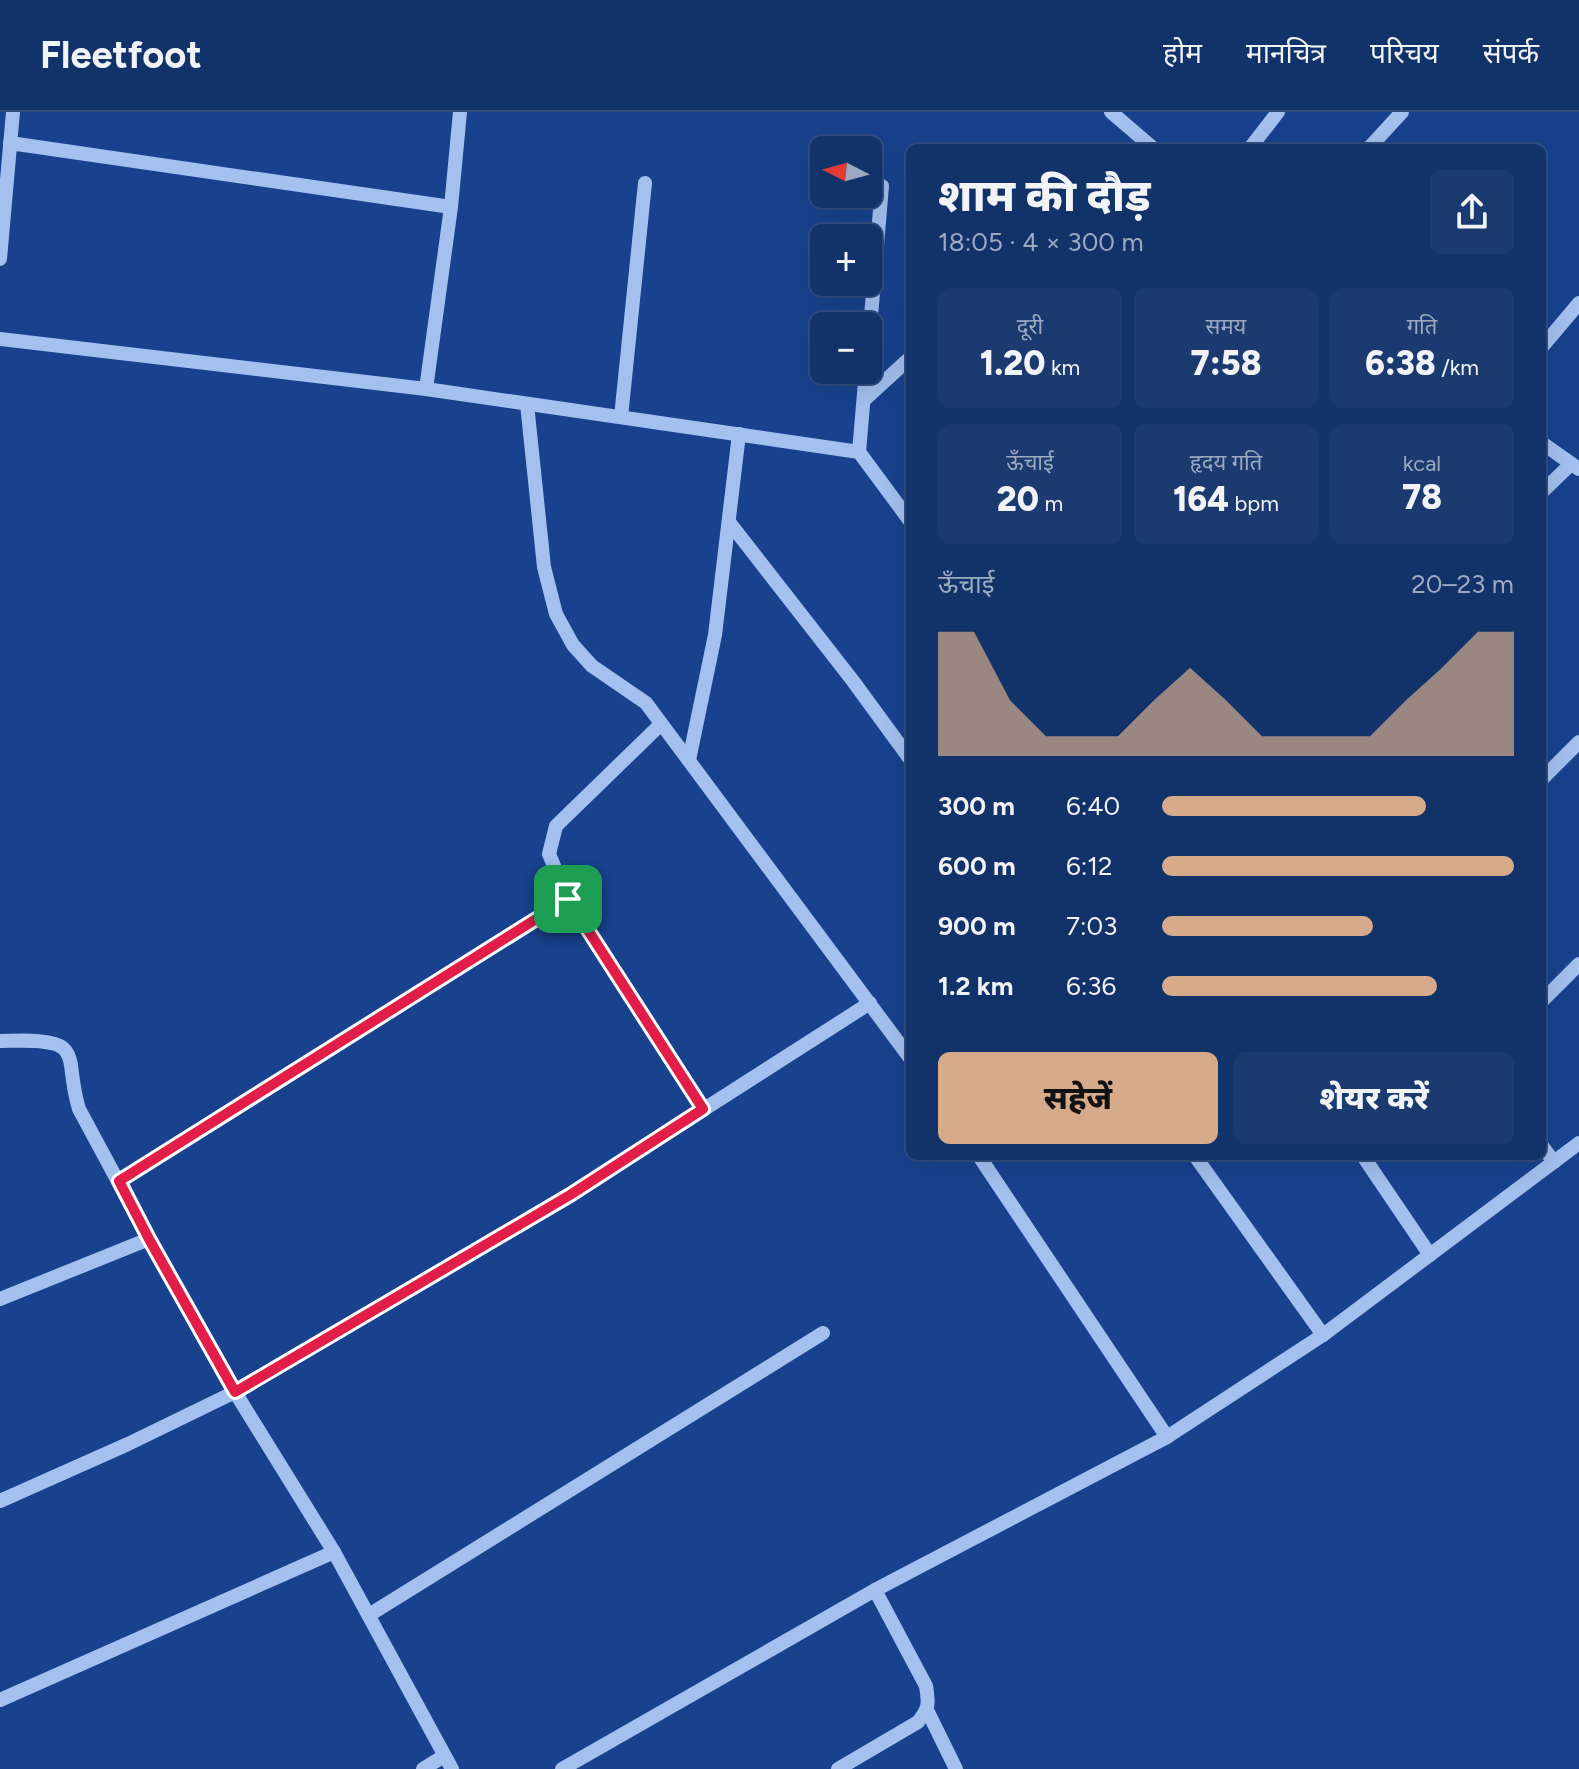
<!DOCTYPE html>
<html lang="hi">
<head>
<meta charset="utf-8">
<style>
  :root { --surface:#12326a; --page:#1b3a70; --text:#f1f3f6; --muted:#9caac1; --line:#314d7e; --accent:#d6ab8b }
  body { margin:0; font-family:Figtree,"Noto Sans Devanagari",sans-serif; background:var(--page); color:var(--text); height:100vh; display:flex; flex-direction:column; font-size:30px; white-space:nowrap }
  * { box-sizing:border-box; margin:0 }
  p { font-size:26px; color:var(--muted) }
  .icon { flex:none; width:44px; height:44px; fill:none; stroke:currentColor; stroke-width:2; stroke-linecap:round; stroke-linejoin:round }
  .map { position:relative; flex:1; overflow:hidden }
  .side { position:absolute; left:906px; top:32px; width:640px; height:1016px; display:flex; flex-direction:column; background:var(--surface); border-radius:12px; box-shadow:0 8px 32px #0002,0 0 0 2px var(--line) }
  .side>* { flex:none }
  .needle { width:52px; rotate:276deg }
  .controls { position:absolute; left:810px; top:24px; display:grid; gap:16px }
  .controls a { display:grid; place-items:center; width:72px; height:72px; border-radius:12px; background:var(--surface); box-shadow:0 8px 32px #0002,0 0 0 2px var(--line); font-size:40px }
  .pin { position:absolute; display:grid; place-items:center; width:68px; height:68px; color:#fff; margin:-34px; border-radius:16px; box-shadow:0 4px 12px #0006 }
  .round { display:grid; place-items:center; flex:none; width:84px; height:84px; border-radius:12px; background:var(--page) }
  .headline { display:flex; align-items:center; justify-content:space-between; height:136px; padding:0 32px }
  h1 { font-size:44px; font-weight:800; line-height:60px }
  .stats { display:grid; grid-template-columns:repeat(3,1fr); gap:12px; height:136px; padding:8px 32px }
  .stats div { display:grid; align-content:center; border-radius:12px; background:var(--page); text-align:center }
  .stats b { font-size:34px; font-weight:800 }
  .stats small { font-size:22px; font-weight:400 }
  .stats p { font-size:22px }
  .chart { height:224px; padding:16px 32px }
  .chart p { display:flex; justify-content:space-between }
  .chart svg { width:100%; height:144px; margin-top:8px; fill:var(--accent); opacity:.7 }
  .cta { display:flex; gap:16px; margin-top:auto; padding:16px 32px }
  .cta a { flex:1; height:92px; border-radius:12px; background:var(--accent); color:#111; font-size:32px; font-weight:800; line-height:92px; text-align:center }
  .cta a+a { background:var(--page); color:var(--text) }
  ul { padding:0 32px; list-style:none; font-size:26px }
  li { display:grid; grid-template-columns:128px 96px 1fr; align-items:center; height:60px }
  li i { height:20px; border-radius:10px; background:var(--accent) }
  header { display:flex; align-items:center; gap:48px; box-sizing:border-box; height:112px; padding:0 40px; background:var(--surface); border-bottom:2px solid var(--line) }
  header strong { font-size:38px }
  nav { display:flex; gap:44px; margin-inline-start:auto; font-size:28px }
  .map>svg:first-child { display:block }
</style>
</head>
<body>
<header>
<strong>Fleetfoot</strong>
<nav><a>होम</a><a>मानचित्र</a><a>परिचय</a><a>संपर्क</a></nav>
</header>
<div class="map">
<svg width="1579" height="1657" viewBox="0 0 1579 1657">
  <rect width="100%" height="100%" fill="#18428e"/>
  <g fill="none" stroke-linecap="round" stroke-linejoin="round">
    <!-- minor -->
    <g stroke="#a3c0ef" stroke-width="14">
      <path d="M1111,0L1153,36"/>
      <path d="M10,31L451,95"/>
      <path d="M1250,36L1278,0"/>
      <path d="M1369,36L1402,0"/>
      <path d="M0,147L13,0"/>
      <path d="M0,227L426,277L859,340"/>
      <path d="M1542,235L1579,191"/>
      <path d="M868,240L882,74"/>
      <path d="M866,258L859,340L910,409"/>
      <path d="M426,277L451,95L460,0"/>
      <path d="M864,288L910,246"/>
      <path d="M527,292L544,455L556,502L573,533L592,554L646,591L910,946"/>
      <path d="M621,305L645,71"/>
      <path d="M1542,331L1579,357"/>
      <path d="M1542,380L1571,352"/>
      <path d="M729,410L853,569L910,647"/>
      <path d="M661,612L556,714L549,742L568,787L703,997"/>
      <path d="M689,648L715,523L739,322"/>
      <path d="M1542,667L1579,630"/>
      <path d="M1542,889L1579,852"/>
      <path d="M0,929C15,929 52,926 63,936C68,940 70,947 71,953C73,970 74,981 79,997L149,1127L235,1280L334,1440L452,1657"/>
      <path d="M1542,1034L1554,1050"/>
      <path d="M979,1044L1167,1325"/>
      <path d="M1195,1044L1323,1223"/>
      <path d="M1363,1044L1430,1143"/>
      <path d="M119,1069L568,787"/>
      <path d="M0,1187L149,1127"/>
      <path d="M0,1389L128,1332L235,1280L570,1083L870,891"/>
      <path d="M369,1503L823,1221"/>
      <path d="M0,1588L334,1440"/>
      <path d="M927,1598L956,1657"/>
      <path d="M423,1657L444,1644"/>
      <path d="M562,1657L875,1478L1167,1325L1323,1223L1579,1031"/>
      <path d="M838,1657L918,1610C929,1596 929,1592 926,1574L875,1478"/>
    </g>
  </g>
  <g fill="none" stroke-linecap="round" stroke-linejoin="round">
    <defs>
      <path id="route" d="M568,787L703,997L570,1083L235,1280L149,1127L119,1069Z"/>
    </defs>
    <!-- route casing -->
    <use href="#route" stroke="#fff" stroke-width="16"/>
    <!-- route -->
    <use href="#route" stroke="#e11d48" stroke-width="10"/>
  </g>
</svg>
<div class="controls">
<a><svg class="needle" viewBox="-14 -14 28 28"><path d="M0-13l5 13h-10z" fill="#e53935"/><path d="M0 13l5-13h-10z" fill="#9caac1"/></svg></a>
<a>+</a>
<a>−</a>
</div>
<div class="pin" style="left:568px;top:787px;background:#1e9e55"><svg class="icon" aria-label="arrive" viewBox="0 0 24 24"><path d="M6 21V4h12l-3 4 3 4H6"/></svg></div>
<section class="side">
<div class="headline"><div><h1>शाम की दौड़</h1><p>18:05 · 4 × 300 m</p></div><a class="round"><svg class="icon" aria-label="share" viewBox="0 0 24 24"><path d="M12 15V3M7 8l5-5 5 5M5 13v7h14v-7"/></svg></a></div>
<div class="stats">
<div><p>दूरी</p><b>1.20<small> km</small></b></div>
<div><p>समय</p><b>7:58</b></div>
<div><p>गति</p><b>6:38<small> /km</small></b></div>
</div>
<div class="stats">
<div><p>ऊँचाई</p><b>20<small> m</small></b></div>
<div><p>हृदय गति</p><b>164<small> bpm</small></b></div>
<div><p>kcal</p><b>78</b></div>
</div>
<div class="chart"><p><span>ऊँचाई</span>20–23 m</p>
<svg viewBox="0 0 160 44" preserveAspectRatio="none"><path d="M0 44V6L10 6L20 27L30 38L40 38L50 38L60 27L70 17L80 27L90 38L100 38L110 38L120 38L130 27L140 17L150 6L160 6V44z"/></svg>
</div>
<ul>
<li><b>300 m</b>6:40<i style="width:75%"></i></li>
<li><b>600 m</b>6:12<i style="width:100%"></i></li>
<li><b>900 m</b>7:03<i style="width:60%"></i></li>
<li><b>1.2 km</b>6:36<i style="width:78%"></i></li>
</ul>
<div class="cta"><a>सहेजें</a><a>शेयर करें</a></div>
</section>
</div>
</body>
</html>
